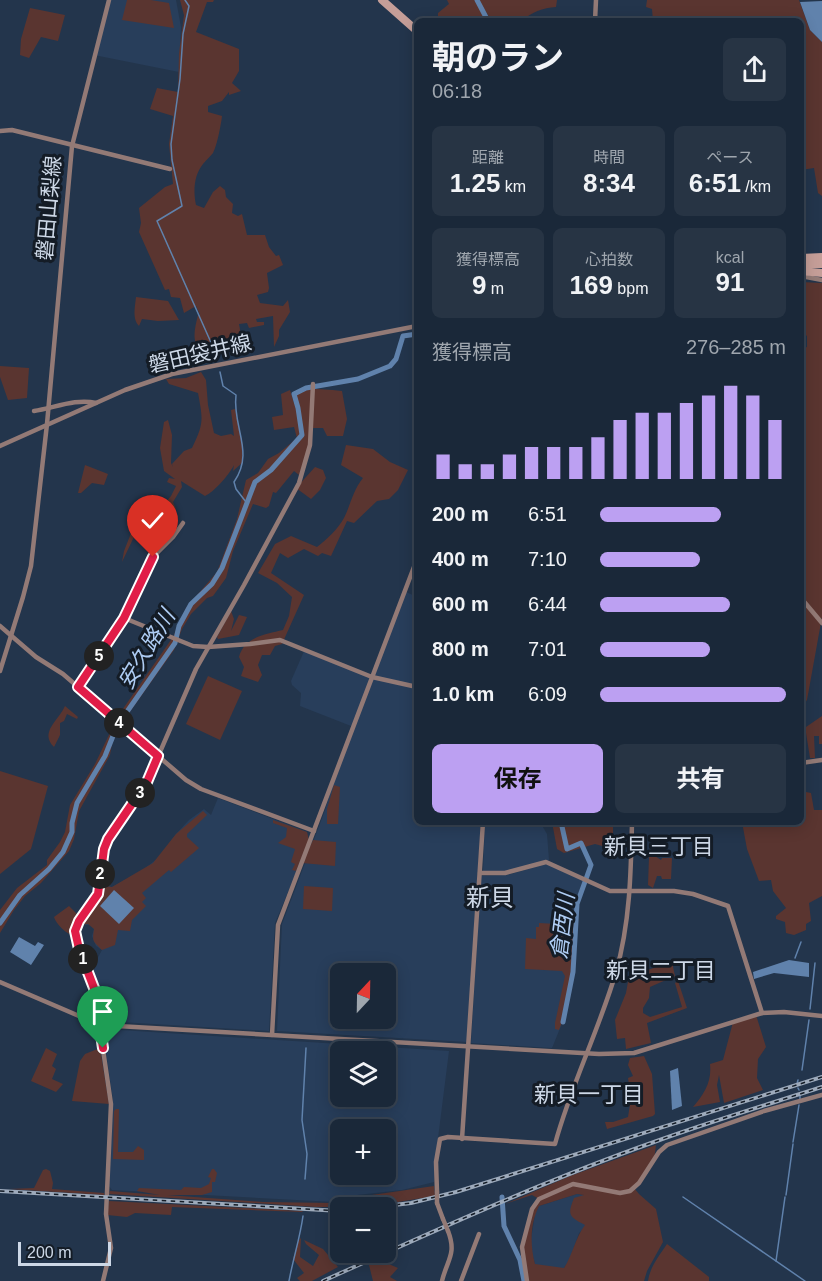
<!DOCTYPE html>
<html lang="ja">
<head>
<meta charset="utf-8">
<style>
  :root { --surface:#1a2839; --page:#273444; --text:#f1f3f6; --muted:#9fa6ae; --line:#384453; --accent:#bca0f2 }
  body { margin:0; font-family:Arial,"Noto Sans JP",sans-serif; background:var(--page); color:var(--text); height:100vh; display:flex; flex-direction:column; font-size:22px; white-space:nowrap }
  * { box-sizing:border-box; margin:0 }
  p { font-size:20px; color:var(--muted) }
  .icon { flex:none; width:33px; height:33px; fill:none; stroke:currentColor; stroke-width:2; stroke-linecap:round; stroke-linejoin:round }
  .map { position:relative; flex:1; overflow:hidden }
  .side { position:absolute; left:414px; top:18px; width:390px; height:807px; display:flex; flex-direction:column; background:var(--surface); border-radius:9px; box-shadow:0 3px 15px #0003,0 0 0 2px var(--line) }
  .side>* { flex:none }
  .needle { width:39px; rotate:22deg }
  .buttons { position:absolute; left:330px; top:963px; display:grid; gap:12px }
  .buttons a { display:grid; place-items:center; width:66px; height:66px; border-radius:9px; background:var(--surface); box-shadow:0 3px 15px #0003,0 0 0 2px var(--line); font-size:30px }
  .scale { position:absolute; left:18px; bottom:15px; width:93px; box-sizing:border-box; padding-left:6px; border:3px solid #cdd8e7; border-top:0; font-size:16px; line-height:21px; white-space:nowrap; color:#cdd8e7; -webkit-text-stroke:4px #141c26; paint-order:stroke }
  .pin { position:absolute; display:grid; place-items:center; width:51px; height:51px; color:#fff; margin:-62px -26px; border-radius:50% 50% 50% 0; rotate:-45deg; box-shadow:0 0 6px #0007 }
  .pin .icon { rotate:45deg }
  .km { position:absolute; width:30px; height:30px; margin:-15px; border-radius:50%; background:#222; color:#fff; font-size:16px; line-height:30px; text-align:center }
  .round { display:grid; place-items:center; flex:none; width:63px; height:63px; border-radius:9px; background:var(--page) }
  .summary { display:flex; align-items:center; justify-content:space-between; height:102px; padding:0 18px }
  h1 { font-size:33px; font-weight:700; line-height:45px }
  .figures { display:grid; grid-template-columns:repeat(3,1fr); gap:9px; height:102px; padding:6px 18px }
  .figures div { display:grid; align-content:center; border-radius:9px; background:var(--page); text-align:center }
  .figures b { font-size:26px; font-weight:700 }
  .figures small { font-size:16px; font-weight:400 }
  .figures p { font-size:16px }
  .chart { height:168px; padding:12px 18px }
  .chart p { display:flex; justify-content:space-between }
  .chart svg { width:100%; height:108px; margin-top:6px; stroke:var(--accent); stroke-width:6 }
  .action { display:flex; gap:12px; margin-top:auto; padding:12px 18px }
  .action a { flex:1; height:69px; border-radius:9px; background:var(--accent); color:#111; font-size:24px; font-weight:700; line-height:69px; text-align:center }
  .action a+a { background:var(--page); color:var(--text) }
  ul { padding:0 18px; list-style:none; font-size:20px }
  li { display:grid; grid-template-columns:96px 72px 1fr; align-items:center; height:45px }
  li i { height:15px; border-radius:8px; background:var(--accent) }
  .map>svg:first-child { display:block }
</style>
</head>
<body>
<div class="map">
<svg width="822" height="1281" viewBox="0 0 822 1281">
  <rect width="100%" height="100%" fill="#23354c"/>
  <!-- built -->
  <g fill="#283e5b" fill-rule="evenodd">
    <path d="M109,0H176L181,27L179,72L94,55Z"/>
    <path d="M404,591L417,597V822H481L467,1042L277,1031L282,924L324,813L351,726L300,706L301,693L292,685L291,681L305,649L372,677ZM340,974H386V1018H340Z"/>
    <path d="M218,798L307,832L296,873L275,923L269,1031L104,1021L98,988L89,966L95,963L102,950L96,946L92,936L94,929L91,925H77L85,913L98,899L102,881L105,886L112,887L143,870L158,858L176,834L189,820L204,809L211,815Z"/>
    <path d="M485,822H540L547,834L549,860L508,871H483Z"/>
    <path d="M547,864L584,881L576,904L572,973L563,1021L552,1048L471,1043L481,876L507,875Z"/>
    <path d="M105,1029L449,1051L435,1162L434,1182L402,1190L357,1195L334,1202L112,1190L109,1186L113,1100L103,1032ZM340,1052H386V1096H340ZM340,1130H386V1174H340Z"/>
    <path d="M577,1194L616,1200L579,1233L570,1259L564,1268L562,1281L535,1264L530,1246L535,1214L539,1206Z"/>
  </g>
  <!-- green -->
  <g fill="#5a3530" fill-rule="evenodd">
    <path d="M127,0H151L169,3L174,28L122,20Z"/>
    <path d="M180,0H214L213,2H207L196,32L239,49V71L232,83L241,91L229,95V92L222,101L208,106V112L222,116C221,125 217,146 213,153C210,157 206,160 203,164C194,175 193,191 196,205L204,208L213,192L220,186L225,190L226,197L233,204L232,213L238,216L242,214L247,235H265L269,247L276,256L279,255L283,265L267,273L269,288L268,292L257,295L260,303L283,306L288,300L290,312L279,330V336L274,347L273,316L256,319L257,322H264V325L249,328L247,323L239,324L244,352L241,354L233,350L207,353V355C190,347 194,331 198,315H200L196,306L184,313L180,298L171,297L169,289L165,290L139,232L141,223L139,208L165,187L173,184L169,144L173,116L150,109L157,88L178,92L179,53L184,15Z"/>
    <path d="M447,0H475L486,21H438V13L449,4Z"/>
    <path d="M478,0H557L556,7C543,8 531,12 522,21H492Z"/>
    <path d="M647,0H799L810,30L822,42V196L818,193L814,168L801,170V21H653L652,9L646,7Z"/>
    <path d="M30,8L65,15L58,41L41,37L29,58L20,55L21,39Z"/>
    <path d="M801,282L822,283V617L807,700L801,708V349L807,347V336L801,331Z"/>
    <path d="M136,297L168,301L179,320L158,321L142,319L139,326C132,319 135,307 136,297Z"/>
    <path d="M0,366L29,368L27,398L8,400L0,377Z"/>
    <path d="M201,372L206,380L208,405L214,433L221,436L231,434L234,436L231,410L235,409L243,446L242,463L233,471L234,465C229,475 214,492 205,496L181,481L182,487L173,502L176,509L142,520L122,562L124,551L137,518L159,510L171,496L176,486L167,482L169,478L175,479L164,471L160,448L164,422L168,420L172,435L171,463L173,467L172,464L184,451L192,448C204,423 203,420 198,393L169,384L166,379L186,378Z"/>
    <path d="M309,388C320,390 329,389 342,391L347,419L343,436H327L323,428H312L304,464L299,475L294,471L276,493L273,492L269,506L266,508L253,504L233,551L226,578L213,596L207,598L191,614L182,629L174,650L119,727L112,744L110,755L79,811L74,839L69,851L41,883L25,896L14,910L0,933V910L17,888L47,865V860L60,842L65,832L70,805L95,764L118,716L173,637L186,608L217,572L237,519L246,480L258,473L268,459L279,453L297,438L294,427L274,430L272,417L283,415L281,394L290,390L294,403L296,392Z"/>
    <path d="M346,445L373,449L390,462L408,470L398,490L389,499L377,501L354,523L347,521L331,556L322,553L318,556L304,549L288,558L280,553L271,573L304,595L282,644L275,646L270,655H262L258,665L262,675L258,682L241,676L244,667L239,657C244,637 266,634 283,630L289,616L292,597L277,583L258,573L275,544L291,536L317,547C327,539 338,529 344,518C351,504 353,490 363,478L341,465Z"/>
    <path d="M85,465L108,474L104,485L92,483L81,493H78Z"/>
    <path d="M315,467L323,470L326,478L320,490L311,499L296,488Z"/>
    <path d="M231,611L234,619L231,631L239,615L247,617L239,635L218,639L217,637Z"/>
    <path d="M208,676L242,691L220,740L186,724Z"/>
    <path d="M65,706L78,717L77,719L67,714L64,721L60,723V735L54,747C39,732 59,720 65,706Z"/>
    <path d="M822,716V744H819V736H814L815,758H810L806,733L801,731V724L806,727Z"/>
    <path d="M0,771L48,786L31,849L0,874Z"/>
    <path d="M334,785L340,787L338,824H327V809Z"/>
    <path d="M801,785L806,792L811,793L814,810H822V896L809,903L811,921L806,924V930L794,935L786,933L785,922L776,919V916L786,908L773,891L771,880L759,881L747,849L742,822H801Z"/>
    <path d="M203,811L207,815L187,834V837L199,848L171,872L169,870L142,893L146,898L142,902L146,906L132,920L130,931L118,930L115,945L102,950C93,941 92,942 94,929L88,924L77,925L75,936C67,935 56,924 54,917L69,906L80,917C93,906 100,899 102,881L105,886L112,887L153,863L176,834Z"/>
    <path d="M273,820L307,832L309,840L296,871L292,870L295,864L291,862L295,849L278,843L286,837L287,828L273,823Z"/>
    <path d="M552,822H557L566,834L561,822H613V849L595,844L564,853L557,849Z"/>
    <path d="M313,840L336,842L335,866L302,863Z"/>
    <path d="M655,856L661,860L662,858H672L671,879H662L661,876H657L653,888L648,885L649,857Z"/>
    <path d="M304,886L333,888L332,911L303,909Z"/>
    <path d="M558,911H560V921H575C573,957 573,997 559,1030L555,1029V1023L565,976L562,971L525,969L526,938L536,939V927H539V923L557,924Z"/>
    <path d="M672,962L675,976L650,987L649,998L643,1008V1013L650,1017L682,1007L675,983L678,981L687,1008L647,1023L651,1043L626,1049L625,1038L617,1039L615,1020L626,993L629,976Z"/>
    <path d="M756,1015L766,1047L758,1059L757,1078L763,1090L724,1103L719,1075L717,1085L720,1102L693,1107C704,1094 712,1082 710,1064L723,1060L733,1022Z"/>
    <path d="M46,1048L57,1054L52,1066L56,1069L52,1079L63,1084L56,1092L31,1081Z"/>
    <path d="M100,1048L109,1104L72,1101L80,1061L85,1054Z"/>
    <path d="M644,1056L652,1074L655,1114L653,1116L607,1129L605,1122H613L628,1117L631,1098L628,1078L633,1076L628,1065L630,1058Z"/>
    <path d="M116,1109H119L118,1152H133L138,1146L144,1150V1160L113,1159L114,1111Z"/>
    <path d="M656,1145L654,1160L634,1188L639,1194L656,1209L663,1242L647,1271L644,1281H528L523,1250L531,1216L539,1199L532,1195L505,1204L570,1176ZM577,1194L584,1195L574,1198C567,1215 569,1217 585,1225C575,1238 573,1254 564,1268L535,1264C530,1245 530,1224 539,1206Z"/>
    <path d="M46,1169L50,1171L53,1183L52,1189L104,1193V1195L9,1189L34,1188L43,1170Z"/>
    <path d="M212,1169H214L217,1173L215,1182H212V1192L202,1195H167L263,1202L335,1203L358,1197L434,1186L435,1196L367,1207H316L109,1194L110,1191L160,1195L137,1191L139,1188L181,1190L184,1187L201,1188L209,1184L211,1178L208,1177Z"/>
    <path d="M109,1201L302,1211L303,1212L172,1207L171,1215L135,1213L127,1217L107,1215Z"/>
    <path d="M301,1238L300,1257L313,1266L319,1255L306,1244L304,1240L323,1249L338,1267L312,1281H300L297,1278L304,1273L293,1259L298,1241Z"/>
    <path d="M667,1244L709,1277V1281H648C650,1267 659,1256 667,1244Z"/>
    <path d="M382,1261L398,1268L390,1277L397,1281H373L369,1265Z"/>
  </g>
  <!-- water -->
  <g fill="#6082ac">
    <path d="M822,1V42L810,30L800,2Z"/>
    <path d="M114,890L134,908L119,924L100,906Z"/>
    <path d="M19,937L35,946L38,942L44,945L31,965L10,952Z"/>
    <path d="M789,960L809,963V977L774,973L754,979L753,972Z"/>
    <path d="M678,1068L682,1106L672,1110L670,1071Z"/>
  </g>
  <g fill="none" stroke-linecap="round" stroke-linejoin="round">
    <!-- stream -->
    <g stroke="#6082ac" stroke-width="1.5">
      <path d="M185,0L189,6L183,34L180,79L171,144L172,160L182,206L157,221L213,347"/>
      <path d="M220,372L223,386L236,395C232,427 255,452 234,482L236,489L246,502"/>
      <path d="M795,958L801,942"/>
      <path d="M810,1009L815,963"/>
      <path d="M802,1070L809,1020"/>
      <path d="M797,1084L798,1080"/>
      <path d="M798,1088L799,1090"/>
      <path d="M800,1096V1099"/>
      <path d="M793,1142L799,1105"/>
      <path d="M305,1179L307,1154L302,1120L306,1048"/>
      <path d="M786,1195L793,1144"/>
      <path d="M683,1197L805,1281"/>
      <path d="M776,1261L785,1197"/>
      <path d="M289,1281C293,1259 300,1238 303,1216"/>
    </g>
    <!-- river -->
    <g stroke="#6082ac" stroke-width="5">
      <path d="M477,0L488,21"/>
      <path d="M561,822L567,849L581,843L591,865L577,904L573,972L563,1022"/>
      <path d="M0,923L20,895L49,869L63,852L72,832V823L77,803L105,756L117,726L175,643L179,626L191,604L212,584L222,568L255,482L271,470L302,435L298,408L294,394L306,388L358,379L390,366L396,359L403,336L417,334"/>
      <path d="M502,1197L504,1226L520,1260L524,1281"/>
    </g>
    <!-- secondary -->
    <g stroke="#937a76" stroke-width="4.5">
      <path d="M595,21L596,0"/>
      <path d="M0,131L12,130L170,169"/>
      <path d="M801,276L822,280"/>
      <path d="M34,411C54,408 76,398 96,403"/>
      <path d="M0,446L125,390L172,374L417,326"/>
      <path d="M801,598L822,623"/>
      <path d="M124,618L193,646L208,647L250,644L280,640L372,677L417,687"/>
      <path d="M0,626L36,657L63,674L186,780L201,789L314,831"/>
      <path d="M0,671L23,597L31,566L47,424L72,146L109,0"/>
      <path d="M78,687L124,618L153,557L173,537L183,523"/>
      <path d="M801,763L822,760"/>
      <path d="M480,873H505L546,862L610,891H674L693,894L728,906L762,1013"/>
      <path d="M0,982L100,1025L599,1054L634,1053L762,1013L784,1012L822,1016"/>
      <path d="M272,1035L278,925L417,559"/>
      <path d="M462,1139L483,822"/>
      <path d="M437,1192L436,1162L440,1139L448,1137L555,1144C571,1085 599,1030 616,972C630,923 631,872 632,822"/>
      <path d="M437,1203L443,1219"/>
      <path d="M103,1281L111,1248L106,1214L111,1104L94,988L77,944L76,926L97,894L103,853L108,839L147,782L196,669L244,585L299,483L310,445L313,384"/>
      <path d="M442,1281C447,1260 457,1254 448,1231"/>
      <path d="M461,1281L479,1234"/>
      <path d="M527,1281L522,1247L532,1209L539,1199L573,1184L620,1193L630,1191L639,1183L659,1152L667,1145L764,1111L822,1095"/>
    </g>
    <!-- highway -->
    <g stroke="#c59e98" stroke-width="8">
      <path d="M382,0L417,31"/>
      <path d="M801,258L822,257"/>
      <path d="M801,264H822"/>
      <path d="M801,271L822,273"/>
    </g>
    <defs>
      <g id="rail">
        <path d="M0,1191L340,1211"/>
        <path d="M369,1208L411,1203L456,1192L822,1077"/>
        <path d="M323,1281C432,1232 541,1182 654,1142C709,1122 766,1105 822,1087"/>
      </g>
    </defs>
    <!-- rail casing -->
    <use href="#rail" stroke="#9daabb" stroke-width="4"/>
    <!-- rail -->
    <use href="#rail" stroke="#141c26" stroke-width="1.5" stroke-dasharray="4.5" stroke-linecap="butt"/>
    <!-- secondary-bridge -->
    <g stroke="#937a76" stroke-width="4.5">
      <path d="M437,1192V1203"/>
      <path d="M443,1219L448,1231"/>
    </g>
  </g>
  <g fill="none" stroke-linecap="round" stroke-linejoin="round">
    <defs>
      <path id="route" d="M103,1048L94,988L79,949L75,931L79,921L98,894L104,849L108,839L147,782L158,756L78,687L124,618L153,557"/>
    </defs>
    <!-- route casing -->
    <use href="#route" stroke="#fff" stroke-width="12"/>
    <!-- route -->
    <use href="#route" stroke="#e11d48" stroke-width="8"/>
  </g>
  <g text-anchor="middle" stroke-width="6" stroke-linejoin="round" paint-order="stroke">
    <!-- street labels -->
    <g font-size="21" fill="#cdd8e7" stroke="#141c26">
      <text transform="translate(49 208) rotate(-85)" y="7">磐田山梨線</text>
      <text transform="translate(200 354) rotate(-13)" y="7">磐田袋井線</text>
    </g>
    <!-- water labels -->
    <g font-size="22" font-style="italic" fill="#aeccf3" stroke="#141c26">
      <text transform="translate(146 649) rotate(-59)" y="8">安久路川</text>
      <text transform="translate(562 926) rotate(-83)" y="8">倉西川</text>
    </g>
    <!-- neighbourhood labels -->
    <g font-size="22" fill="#cdd8e7" stroke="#141c26">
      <text x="659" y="854">新貝三丁目</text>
      <text x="661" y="978">新貝二丁目</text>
      <text x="589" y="1102">新貝一丁目</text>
    </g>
    <!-- quarter labels -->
    <g font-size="24" fill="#cdd8e7" stroke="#141c26">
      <text x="490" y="906">新貝</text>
    </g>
  </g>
</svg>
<div class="buttons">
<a><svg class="needle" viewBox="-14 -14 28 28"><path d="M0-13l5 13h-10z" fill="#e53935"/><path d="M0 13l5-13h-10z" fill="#9fa6ae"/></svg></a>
<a><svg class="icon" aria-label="layers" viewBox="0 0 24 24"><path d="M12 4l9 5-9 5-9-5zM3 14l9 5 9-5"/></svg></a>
<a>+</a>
<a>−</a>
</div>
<div class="scale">200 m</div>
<div class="pin" style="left:103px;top:1048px;background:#1e9e55"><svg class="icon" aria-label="arrive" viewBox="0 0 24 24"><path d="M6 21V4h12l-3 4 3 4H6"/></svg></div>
<div class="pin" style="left:153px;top:557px;background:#d93025"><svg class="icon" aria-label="check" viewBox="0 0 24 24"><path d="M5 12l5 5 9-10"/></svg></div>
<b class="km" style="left:83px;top:959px">1</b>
<b class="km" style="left:100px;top:874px">2</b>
<b class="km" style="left:140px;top:793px">3</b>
<b class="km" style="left:119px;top:723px">4</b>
<b class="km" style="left:99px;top:656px">5</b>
<section class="side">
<div class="summary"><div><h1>朝のラン</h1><p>06:18</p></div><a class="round"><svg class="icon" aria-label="share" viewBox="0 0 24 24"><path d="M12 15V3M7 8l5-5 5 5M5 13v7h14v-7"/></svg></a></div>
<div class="figures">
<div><p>距離</p><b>1.25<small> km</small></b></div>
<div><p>時間</p><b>8:34</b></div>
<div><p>ペース</p><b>6:51<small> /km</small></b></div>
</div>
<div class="figures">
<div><p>獲得標高</p><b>9<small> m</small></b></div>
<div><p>心拍数</p><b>169<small> bpm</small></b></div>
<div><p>kcal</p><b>91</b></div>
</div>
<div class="chart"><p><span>獲得標高</span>276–285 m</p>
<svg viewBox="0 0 160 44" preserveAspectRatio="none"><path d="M5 44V34M15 44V38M25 44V38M35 44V34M45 44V31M55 44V31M65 44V31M75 44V27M85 44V20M95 44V17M105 44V17M115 44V13M125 44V10M135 44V6M145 44V10M155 44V20"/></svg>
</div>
<ul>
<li><b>200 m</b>6:51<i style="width:65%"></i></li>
<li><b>400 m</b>7:10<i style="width:54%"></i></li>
<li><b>600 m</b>6:44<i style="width:70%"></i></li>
<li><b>800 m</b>7:01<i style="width:59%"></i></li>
<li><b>1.0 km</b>6:09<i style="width:100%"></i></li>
</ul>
<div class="action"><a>保存</a><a>共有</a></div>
</section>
</div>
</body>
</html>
